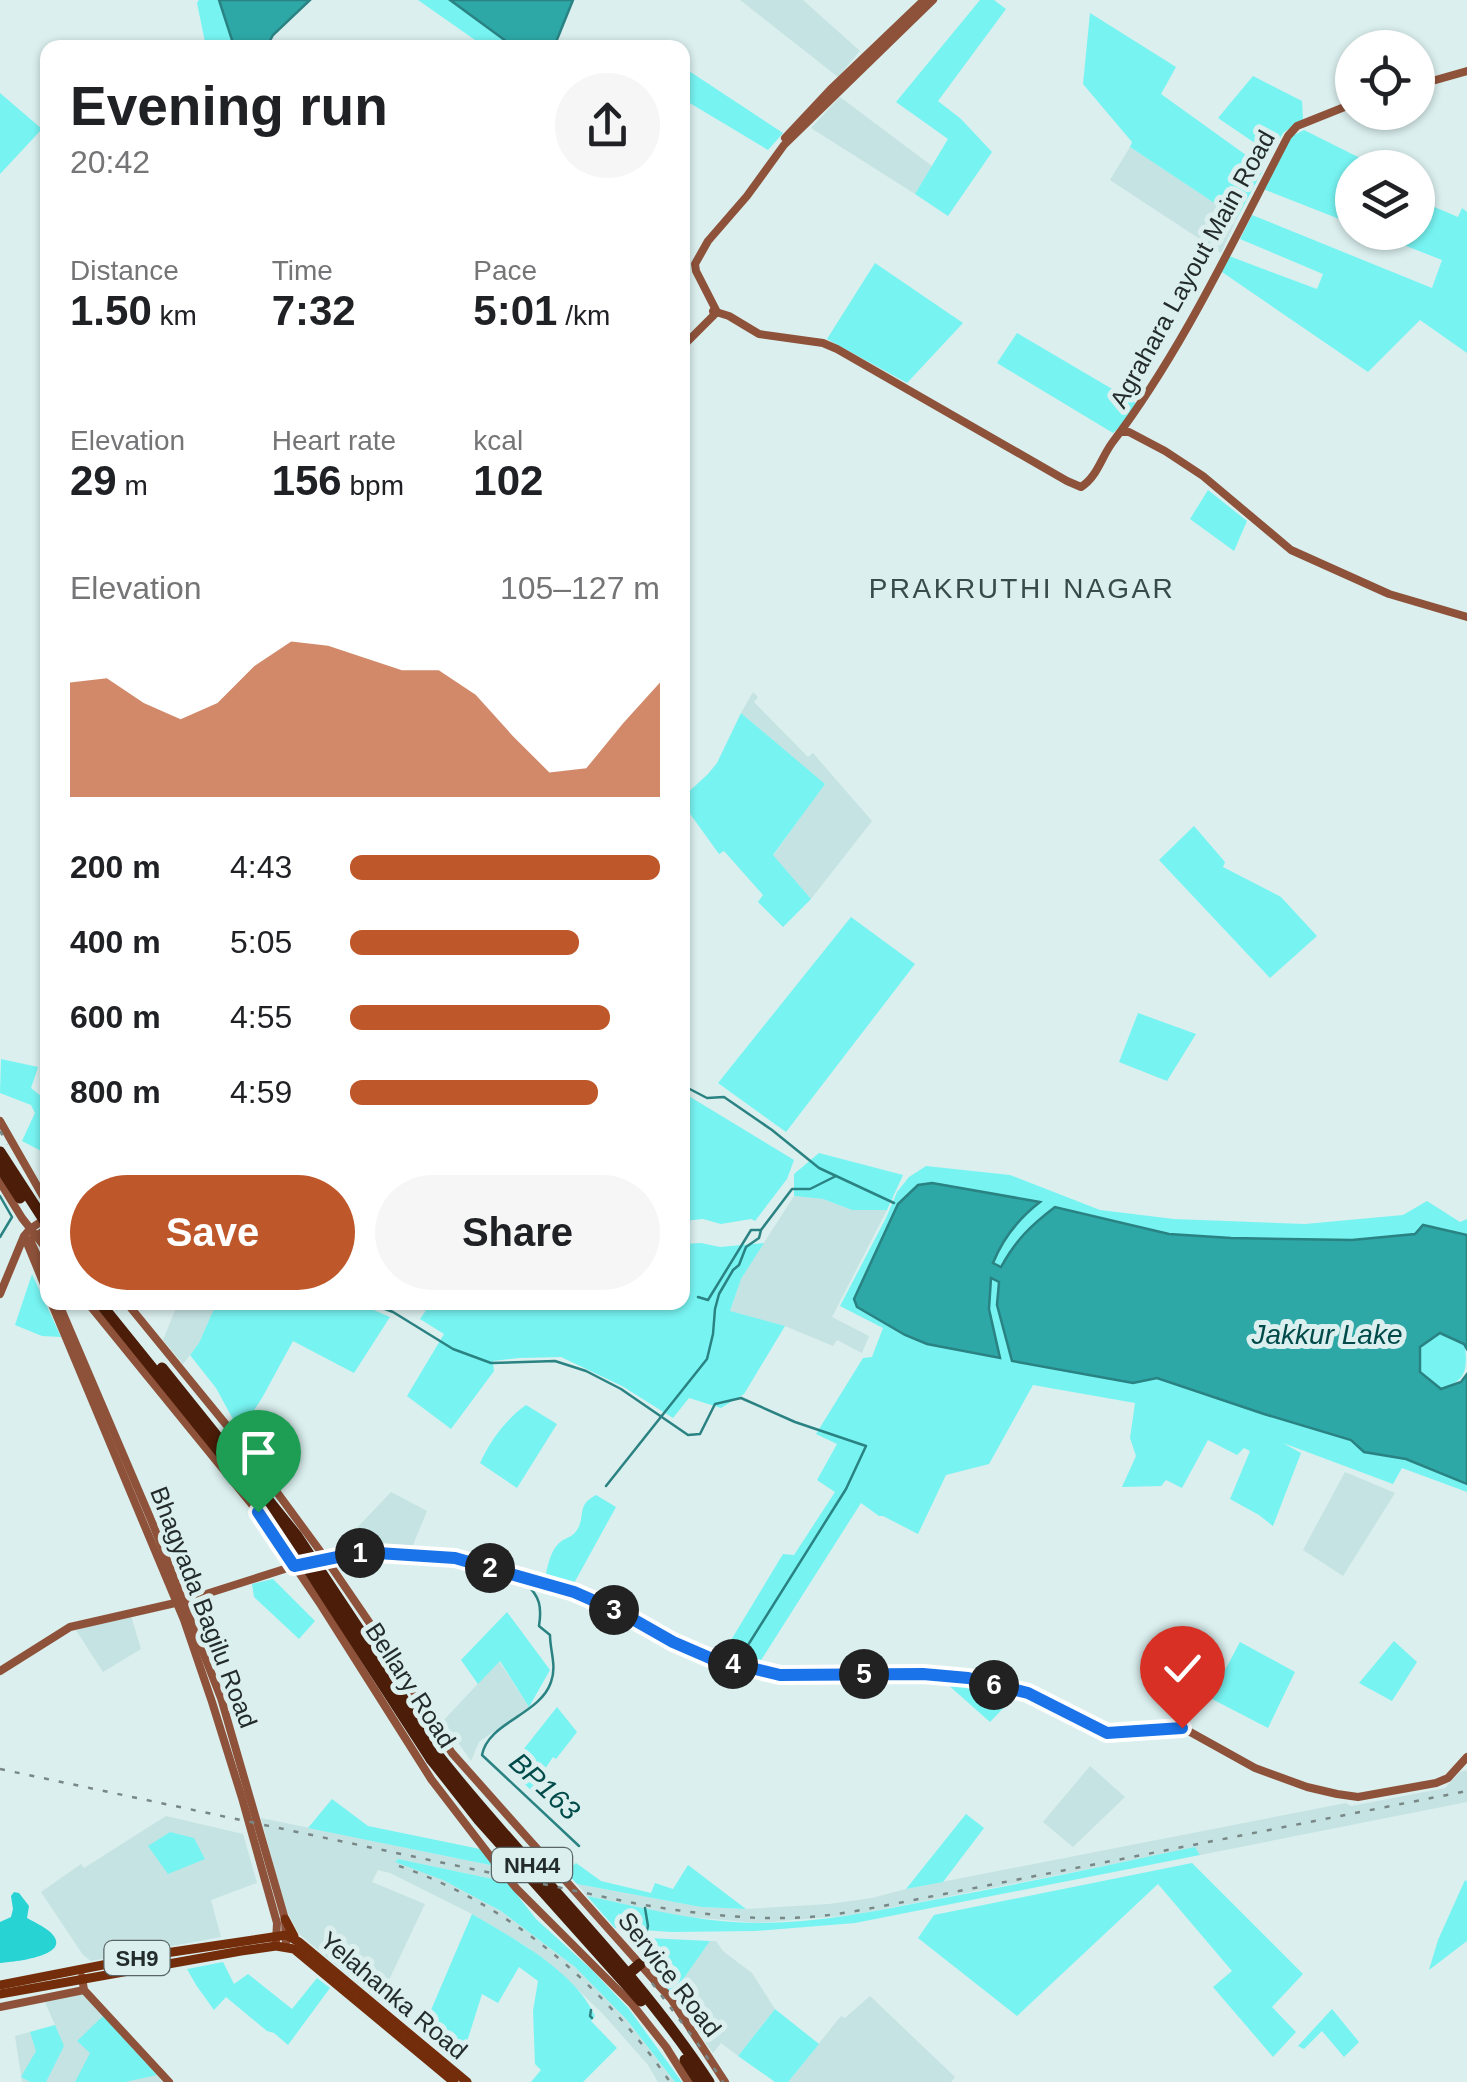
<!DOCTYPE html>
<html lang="en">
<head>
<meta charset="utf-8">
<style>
  :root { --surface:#fff; --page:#f6f6f6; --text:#202124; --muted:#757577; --accent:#be582b }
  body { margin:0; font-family:Helvetica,sans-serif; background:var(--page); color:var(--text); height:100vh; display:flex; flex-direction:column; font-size:38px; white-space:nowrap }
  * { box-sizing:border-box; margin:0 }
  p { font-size:32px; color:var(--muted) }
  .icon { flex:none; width:55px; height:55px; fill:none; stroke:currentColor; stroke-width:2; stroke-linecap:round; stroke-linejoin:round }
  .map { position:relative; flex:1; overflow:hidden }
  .panel { position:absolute; left:40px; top:40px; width:650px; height:1270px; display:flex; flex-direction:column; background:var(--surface); border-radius:20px; box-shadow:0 2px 8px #0004 }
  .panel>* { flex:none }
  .controls { position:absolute; left:1335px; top:30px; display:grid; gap:20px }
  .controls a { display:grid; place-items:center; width:100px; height:100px; border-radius:50%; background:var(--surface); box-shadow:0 2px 8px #0004; font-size:50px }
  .pin { position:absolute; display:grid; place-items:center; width:85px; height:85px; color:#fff; margin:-102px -42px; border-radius:50% 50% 50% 0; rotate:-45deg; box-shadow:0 0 10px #0007 }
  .pin .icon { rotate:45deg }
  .km { position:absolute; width:50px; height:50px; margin:-25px; border-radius:50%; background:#222; color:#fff; font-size:28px; line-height:50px; text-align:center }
  .round { display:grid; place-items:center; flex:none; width:105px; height:105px; border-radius:52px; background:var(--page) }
  .overview { display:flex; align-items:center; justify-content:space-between; height:170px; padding:0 30px }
  h1 { font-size:55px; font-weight:700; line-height:75px }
  .figures { display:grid; grid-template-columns:repeat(3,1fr); gap:15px; height:170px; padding:10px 30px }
  .figures div { display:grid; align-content:center }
  .figures b { font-size:42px; font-weight:700 }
  .figures small { font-size:28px; font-weight:400 }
  .figures p { font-size:28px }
  .chart { height:280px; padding:20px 30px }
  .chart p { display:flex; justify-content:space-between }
  .chart svg { width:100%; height:180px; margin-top:10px; fill:var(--accent); opacity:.7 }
  .action { display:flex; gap:20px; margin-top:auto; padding:20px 30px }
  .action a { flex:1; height:115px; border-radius:60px; background:var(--accent); color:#fff; font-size:40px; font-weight:700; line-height:115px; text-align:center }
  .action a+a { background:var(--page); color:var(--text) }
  ul { padding:0 30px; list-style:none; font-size:32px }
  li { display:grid; grid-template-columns:160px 120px 1fr; align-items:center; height:75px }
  li i { height:25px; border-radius:12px; background:var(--accent) }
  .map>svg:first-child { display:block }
</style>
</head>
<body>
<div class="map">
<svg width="1467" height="2082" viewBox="0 0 1467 2082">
  <rect width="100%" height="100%" fill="#daefee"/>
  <!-- built -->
  <g fill="#c5e3e2">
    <path d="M740,0H803L860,51L838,77Z"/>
    <path d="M840,97L932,166L915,194L811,128Z"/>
    <path d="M1130,147L1237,218L1221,253L1110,180Z"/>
    <path d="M753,692L758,697L754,702L808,757L813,753L872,821L811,899L773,856L824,784L741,713Z"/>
    <path d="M794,1196L823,1199L852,1210H887L832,1317L869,1336L862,1353L837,1340L833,1346L785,1326L730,1312L740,1280Z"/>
    <path d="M178,1303H217L199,1343L183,1364L163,1340Z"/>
    <path d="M1345,1472L1395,1493L1343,1576L1303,1550Z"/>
    <path d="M391,1492L427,1511L411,1550L364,1549L354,1531Z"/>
    <path d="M131,1616L141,1649L103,1672L76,1630Z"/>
    <path d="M499,1661L529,1707L479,1742L471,1761L443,1721Z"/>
    <path d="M1090,1766L1125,1797L1073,1847L1043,1822Z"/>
    <path d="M1467,1770V1802L1200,1855L1195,1848L854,1915L758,1923L678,1916L587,1896L577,1884L701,1907L746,1909L829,1904L872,1898L906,1889L1346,1803L1351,1806L1445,1788L1460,1772Z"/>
    <path d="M166,1816L243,1834L257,1883L211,1900L221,1937L91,1961L83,1955L41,1892L81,1864L84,1868Z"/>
    <path d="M261,1818L495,1866L507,1882L398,1859L396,1861L443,1879L501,1911L575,1967L627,2020L675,2082H658L648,2065L602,2013L572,1984L529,1948L472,1914L390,1873L378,1870L372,1882L425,1904L379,2001L298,1933L284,1905Z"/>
    <path d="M710,1941H716L723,1951L752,1973L775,2009L738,2056L721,2043L713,2053L672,1995Z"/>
    <path d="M82,1993L163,2082H22L15,2036L55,2025L45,2002Z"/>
    <path d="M870,1996L955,2077L951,2082H788L841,2016L845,2018Z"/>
  </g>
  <!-- green -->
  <g fill="#77f4f2">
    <path d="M199,0H219L233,43L232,47H206L197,3Z"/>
    <path d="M418,0H450L514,47H485Z"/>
    <path d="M980,0H994L1006,9L938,101L961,119L992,152L948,216L915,194L948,139L896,102Z"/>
    <path d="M1090,13L1176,67L1161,94L1264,168L1237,218L1130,147L1132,142L1083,84Z"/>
    <path d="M683,67L783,133L768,150L683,99Z"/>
    <path d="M1253,76L1302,101L1303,119L1283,133L1271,154L1218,118Z"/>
    <path d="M0,93L42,129L0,174Z"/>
    <path d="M1304,130L1368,162L1373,167L1352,168V224L1263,189L1290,137Z"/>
    <path d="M1418,200L1458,217L1462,208L1467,212V353L1420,320L1368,372L1222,272L1229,256L1317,289L1323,274L1240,239L1252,215L1432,288L1442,260L1373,233L1418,232Z"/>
    <path d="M875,263L963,323L907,383L827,339Z"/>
    <path d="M1017,333L1136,403L1122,425L1113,433L997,363Z"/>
    <path d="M1208,490L1247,521L1234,551L1190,519Z"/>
    <path d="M741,713L825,784L773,855L811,899L783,927L758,902L763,895L724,851L719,854L683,804V797L708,774L717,763Z"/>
    <path d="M1194,826L1225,862L1223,867L1281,897L1317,936L1270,978L1159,860Z"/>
    <path d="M851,917L915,964L786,1132L718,1083Z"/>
    <path d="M1138,1013L1196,1034L1167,1081L1119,1062Z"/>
    <path d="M1,1059L38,1067L31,1088L47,1101V1154L22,1141L35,1113L31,1105L0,1093Z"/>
    <path d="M682,1092L794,1160L787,1179L755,1221L751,1219L721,1224L703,1219L683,1221Z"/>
    <path d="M819,1153L903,1175L887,1210H852L823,1199L794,1196V1174Z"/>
    <path d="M926,1166L1010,1175L1100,1210L1174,1219L1305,1224L1403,1215L1427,1201L1460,1222L1467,1219V1235L1424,1225L1415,1234L1352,1240L1231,1238L1168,1234L1055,1207C1032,1225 1014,1241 1002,1267L992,1264C1002,1239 1017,1220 1038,1203L858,1307L905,1335L927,1344L989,1309L990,1278L1000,1281L997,1305L1114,1380L1132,1383L1157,1378L1264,1414L1351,1440L1364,1452L1406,1459L1467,1484V1492L1402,1468L1393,1484L1283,1443L1301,1453L1273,1526L1259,1515L1230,1499L1250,1451L1244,1448L1237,1455L1208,1440L1182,1488L1166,1480L1161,1486L1122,1487L1136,1456L1130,1438L1135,1403L1033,1385L989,1464L946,1475L918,1534L883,1516H879L861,1503L758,1665L722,1655L783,1554L794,1555L835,1492L817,1480L837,1444L816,1434L863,1358L872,1357L883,1328L840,1306L886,1218L897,1192L909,1177Z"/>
    <path d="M701,1243L720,1247L764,1243L741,1279L730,1311L785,1326L744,1394L721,1408L689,1398L673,1418L622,1386L561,1357L519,1358L493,1361L494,1371L451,1429L407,1396L444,1334L420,1319L431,1303L682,1302L683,1244Z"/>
    <path d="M32,1274L61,1337L42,1336L15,1325Z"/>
    <path d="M217,1302L357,1303L390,1317L354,1373L293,1341L262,1398L240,1432L216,1388L190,1355L199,1343Z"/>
    <path d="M1440,1333L1465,1344C1467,1371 1467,1380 1441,1389L1420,1373V1347Z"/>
    <path d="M526,1405L557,1424L517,1488L480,1463C490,1441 506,1419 526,1405Z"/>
    <path d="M596,1495L616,1507L573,1585L545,1577C549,1563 550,1549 563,1540C569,1537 573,1536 577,1530C586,1516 576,1505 596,1495Z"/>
    <path d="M273,1579L315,1621L299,1639L254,1597L252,1584Z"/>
    <path d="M507,1612L550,1670L529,1707L500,1661L478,1684L461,1660Z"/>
    <path d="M1394,1641L1417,1662L1392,1701L1359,1683Z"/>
    <path d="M1240,1642L1295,1672L1268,1728L1210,1698Z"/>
    <path d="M946,1683L1016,1695L990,1722Z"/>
    <path d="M557,1707L577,1732L556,1759L553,1757L531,1790L508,1769Z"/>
    <path d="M332,1799L368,1826L480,1849L495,1866L308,1828Z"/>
    <path d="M966,1814L984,1828L943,1882L906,1889Z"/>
    <path d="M170,1832L194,1838L205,1859L168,1874L148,1846Z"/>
    <path d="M1195,1847L1200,1855L855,1923L756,1931L671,1932L615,1928L587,1896C644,1908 701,1923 760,1923C818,1923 876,1911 933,1900C1021,1884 1108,1865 1195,1847Z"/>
    <path d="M398,1859L507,1882L536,1919L591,1969L629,2009L682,2082H675L627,2020L575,1967L501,1911L443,1880L395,1862Z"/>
    <path d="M576,1863L601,1881L651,1893L655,1883L673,1889L688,1865L746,1909L701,1907L577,1884L566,1872Z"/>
    <path d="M1192,1863L1303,1974L1272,2007L1296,2032L1273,2057L1213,1987L1232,1971L1158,1884L1017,2016L918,1938L934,1915Z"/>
    <path d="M1465,1880L1467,1882V1941L1429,1970L1438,1940Z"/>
    <path d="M472,1914C514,1939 574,1970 595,2016L591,2021L617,2048L583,2082H531L541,2070L535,2064L533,2011L538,1981L519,1967L498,2003L482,1994L465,2048L428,2017Z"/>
    <path d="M647,1938L710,1941L672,1995L640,1957Z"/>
    <path d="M223,1962L234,1984L248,1974L292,2009L317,1978L330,1988L288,2045L274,2033L267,2031L226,1997L214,2010L196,1985L187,1969Z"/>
    <path d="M775,2009L819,2044L788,2082H775L738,2056Z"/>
    <path d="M1332,2009L1359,2042L1344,2057L1322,2031L1304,2049L1298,2046Z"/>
    <path d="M103,2016L157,2075L125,2082H75L90,2053L77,2041Z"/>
    <path d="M55,2025L64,2046L46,2082H30L21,2077L36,2051L30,2032Z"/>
  </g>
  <!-- forest -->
  <path fill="#27d4d3" d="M14,1892L19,1893L29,1906L27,1918C34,1922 43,1926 49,1931C78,1956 12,1962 0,1963V1922L11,1917L13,1909L11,1896Z"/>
  <!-- water -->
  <g fill="#2da8a7" stroke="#2a8282" stroke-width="2.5">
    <path d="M219,0H310L273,35L266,48L232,47L233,43Z"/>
    <path d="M450,0H573L554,47H514Z"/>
    <path d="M932,1183L1040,1202C1018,1219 1003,1238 993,1263L1001,1267C1016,1240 1030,1226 1055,1207L1169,1234L1231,1238L1352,1240L1415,1234L1423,1225L1467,1235V1349L1464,1344L1440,1333L1420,1347V1372L1441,1389L1461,1382L1467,1374V1484L1406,1459L1364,1452L1351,1440L1264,1414L1157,1378L1133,1383L1012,1361L997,1305L999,1282L991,1278L989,1309L1000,1358L927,1344L905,1335L857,1307L854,1299L898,1204L918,1185Z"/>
  </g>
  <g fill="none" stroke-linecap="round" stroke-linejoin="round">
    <!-- stream -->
    <g stroke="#2a8282" stroke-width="2.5">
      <path d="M682,1085L707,1098L724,1097L772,1130L819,1168L894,1203"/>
      <path d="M0,1196L12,1217L0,1237"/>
      <path d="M698,1297L708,1300L751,1230H761L792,1189H810L836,1176"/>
      <path d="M367,1302L393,1312L453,1349L491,1363L555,1361L586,1371L621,1389L688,1435L700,1434L715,1404L741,1398L795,1422L866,1446L846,1489L738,1661"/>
      <path d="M606,1486L707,1359L713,1334L715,1309L719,1294L733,1270L739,1265L746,1247L759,1238L761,1230"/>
      <path d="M525,1583C540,1596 542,1607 539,1626L550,1635C550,1651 557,1666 551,1682C540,1715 488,1722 482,1755L579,1846"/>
      <path d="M645,1908L648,1926L646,1934"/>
      <path d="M641,1952L643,1942"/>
      <path d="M591,2010L590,2016L592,2018"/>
    </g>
    <!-- secondary -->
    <g stroke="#8e523a" stroke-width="8">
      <path d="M1418,85L1467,71"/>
      <path d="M785,138L830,90L924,0"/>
      <path d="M713,311L729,316L759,334L823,343L837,349L1067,481L1081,487C1097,477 1101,458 1112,443C1182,351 1234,239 1288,136L1297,126L1352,104"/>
      <path d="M682,347L717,312L696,271L695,264L708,241L747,196L784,145L933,0"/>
      <path d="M1122,432H1129L1165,451L1203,476L1291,550L1389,594L1467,617"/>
      <path d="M0,1121L48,1205"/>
      <path d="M0,1182L22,1218L48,1251"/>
      <path d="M48,1228L30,1240L48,1279"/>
      <path d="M27,1243L48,1294"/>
      <path d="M0,1294L24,1236L30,1229L45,1219"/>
      <path d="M51,1302L184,1620L212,1702L242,1798L277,1923L276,1942"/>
      <path d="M58,1302L152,1522L221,1698L285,1919L286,1947"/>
      <path d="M87,1302L258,1512L321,1605L431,1779L497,1865L517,1889L632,2004L666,2047L688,2082"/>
      <path d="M126,1302L237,1438L326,1559L382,1641L452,1753L671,1999L725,2082"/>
      <path d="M0,1671L70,1627L184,1601L294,1566L362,1552L455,1558L574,1592L622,1613L673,1642L710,1659L780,1675L923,1673L968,1678L1028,1693L1107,1733L1183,1728L1255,1768L1307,1787L1337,1794L1358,1797L1436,1783L1448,1778L1467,1757"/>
      <path d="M82,1977L84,1990L169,2082"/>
      <path d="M0,2007L84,1990"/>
    </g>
    <!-- primary -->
    <g stroke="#742d0a" stroke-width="9">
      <path d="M285,1919L294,1936"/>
      <path d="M0,1985L159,1954L286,1935L299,1942L467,2082"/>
      <path d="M0,1994L241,1951L276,1946L294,1949L454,2082"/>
    </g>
    <!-- highway -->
    <g stroke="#4c1d08" stroke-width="11">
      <path d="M437,1754C525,1866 631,1963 709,2082"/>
      <path d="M431,1759L479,1820L641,2001"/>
      <path d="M628,1974L640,1964"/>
      <path d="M685,2060L699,2082"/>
    </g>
    <!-- rail -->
    <g stroke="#798887" stroke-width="2.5" stroke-dasharray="5 10" stroke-linecap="butt">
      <path d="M0,1131L8,1144"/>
      <path d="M0,1769L628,1902C688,1913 748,1921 809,1917C836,1915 862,1910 888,1905L1467,1791"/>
      <path d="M399,1866C510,1904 604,1986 670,2082"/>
      <path d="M652,1983L701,2048L723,2082"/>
    </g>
    <!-- highway-bridge -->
    <g stroke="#4c1d08" stroke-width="11">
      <path d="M0,1152L48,1226"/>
      <path d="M0,1167L20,1198"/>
      <path d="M99,1302L244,1482L299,1555L431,1759"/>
      <path d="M162,1368L297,1536L380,1661L437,1754"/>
    </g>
  </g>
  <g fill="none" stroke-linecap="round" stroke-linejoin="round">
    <defs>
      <path id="route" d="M258,1512L294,1566L362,1552L455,1558L574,1592L622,1613L673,1642L710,1658L780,1675L923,1674L968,1678L1028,1693L1107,1733L1182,1728"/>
    </defs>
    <!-- route casing -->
    <use href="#route" stroke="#fff" stroke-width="20"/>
    <!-- route -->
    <use href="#route" stroke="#1a73e8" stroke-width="12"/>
  </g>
  <g text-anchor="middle" stroke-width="10" stroke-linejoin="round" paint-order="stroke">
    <!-- shield labels -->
    <g fill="#daefee" stroke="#5a6666" stroke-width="2.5">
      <rect x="492" y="1848" width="80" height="34" rx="8"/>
      <rect x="104.5" y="1941" width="65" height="34" rx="8"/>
    </g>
    <g font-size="22" font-weight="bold" fill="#232b2b">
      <text x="532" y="1873">NH44</text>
      <text x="137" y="1966">SH9</text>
    </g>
    <!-- street labels -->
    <g font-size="25" fill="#232b2b" stroke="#daefee">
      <text transform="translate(1192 269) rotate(-61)" y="9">Agrahara Layout Main Road</text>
      <text transform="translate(204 1607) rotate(69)" y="9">Bhagyada Bagilu Road</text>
      <text transform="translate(411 1685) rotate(57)" y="9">Bellary Road</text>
      <text transform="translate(670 1974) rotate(52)" y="9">Service Road</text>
      <text transform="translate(394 1995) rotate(40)" y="9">Yelahanka Road</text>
    </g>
    <!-- neighbourhood labels -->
    <g font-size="28" letter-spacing="2.5" fill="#384a4a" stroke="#daefee">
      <text x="1022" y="598">PRAKRUTHI NAGAR</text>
    </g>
    <!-- water labels -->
    <g font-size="28" font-style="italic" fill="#004b4a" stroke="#daefee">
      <text x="1327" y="1344">Jakkur Lake</text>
      <text transform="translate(545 1786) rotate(43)" y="10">BP163</text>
    </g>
  </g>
</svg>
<div class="controls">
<a><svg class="icon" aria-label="locate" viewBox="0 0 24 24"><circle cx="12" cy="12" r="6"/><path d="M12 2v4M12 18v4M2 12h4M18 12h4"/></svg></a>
<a><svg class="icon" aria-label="layers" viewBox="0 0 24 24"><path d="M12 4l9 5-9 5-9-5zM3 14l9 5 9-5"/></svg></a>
</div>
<div class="pin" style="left:258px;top:1512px;background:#1e9e55"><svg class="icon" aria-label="arrive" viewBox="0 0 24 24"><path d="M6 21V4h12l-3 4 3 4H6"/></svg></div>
<div class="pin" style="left:1182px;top:1728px;background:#d93025"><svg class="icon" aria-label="check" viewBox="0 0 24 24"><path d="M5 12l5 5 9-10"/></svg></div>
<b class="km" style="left:360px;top:1553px">1</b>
<b class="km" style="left:490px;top:1568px">2</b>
<b class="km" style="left:614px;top:1610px">3</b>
<b class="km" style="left:733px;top:1664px">4</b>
<b class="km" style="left:864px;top:1674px">5</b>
<b class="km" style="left:994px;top:1685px">6</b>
<section class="panel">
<div class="overview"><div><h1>Evening run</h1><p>20:42</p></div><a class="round"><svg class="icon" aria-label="share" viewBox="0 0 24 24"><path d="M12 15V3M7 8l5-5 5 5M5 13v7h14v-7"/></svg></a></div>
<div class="figures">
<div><p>Distance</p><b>1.50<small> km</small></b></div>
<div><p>Time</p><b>7:32</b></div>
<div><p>Pace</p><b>5:01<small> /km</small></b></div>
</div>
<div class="figures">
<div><p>Elevation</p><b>29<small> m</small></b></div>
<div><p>Heart rate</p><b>156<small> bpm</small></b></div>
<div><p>kcal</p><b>102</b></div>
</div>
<div class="chart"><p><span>Elevation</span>105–127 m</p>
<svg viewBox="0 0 160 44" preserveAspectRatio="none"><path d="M0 44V16L10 15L20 21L30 25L40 21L50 12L60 6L70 7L80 10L90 13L100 13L110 19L120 29L130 38L140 37L150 26L160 16V44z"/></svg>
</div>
<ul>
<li><b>200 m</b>4:43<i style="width:100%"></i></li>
<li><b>400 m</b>5:05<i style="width:74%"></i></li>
<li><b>600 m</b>4:55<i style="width:84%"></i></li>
<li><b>800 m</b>4:59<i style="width:80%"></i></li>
</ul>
<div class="action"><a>Save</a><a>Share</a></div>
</section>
</div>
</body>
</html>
